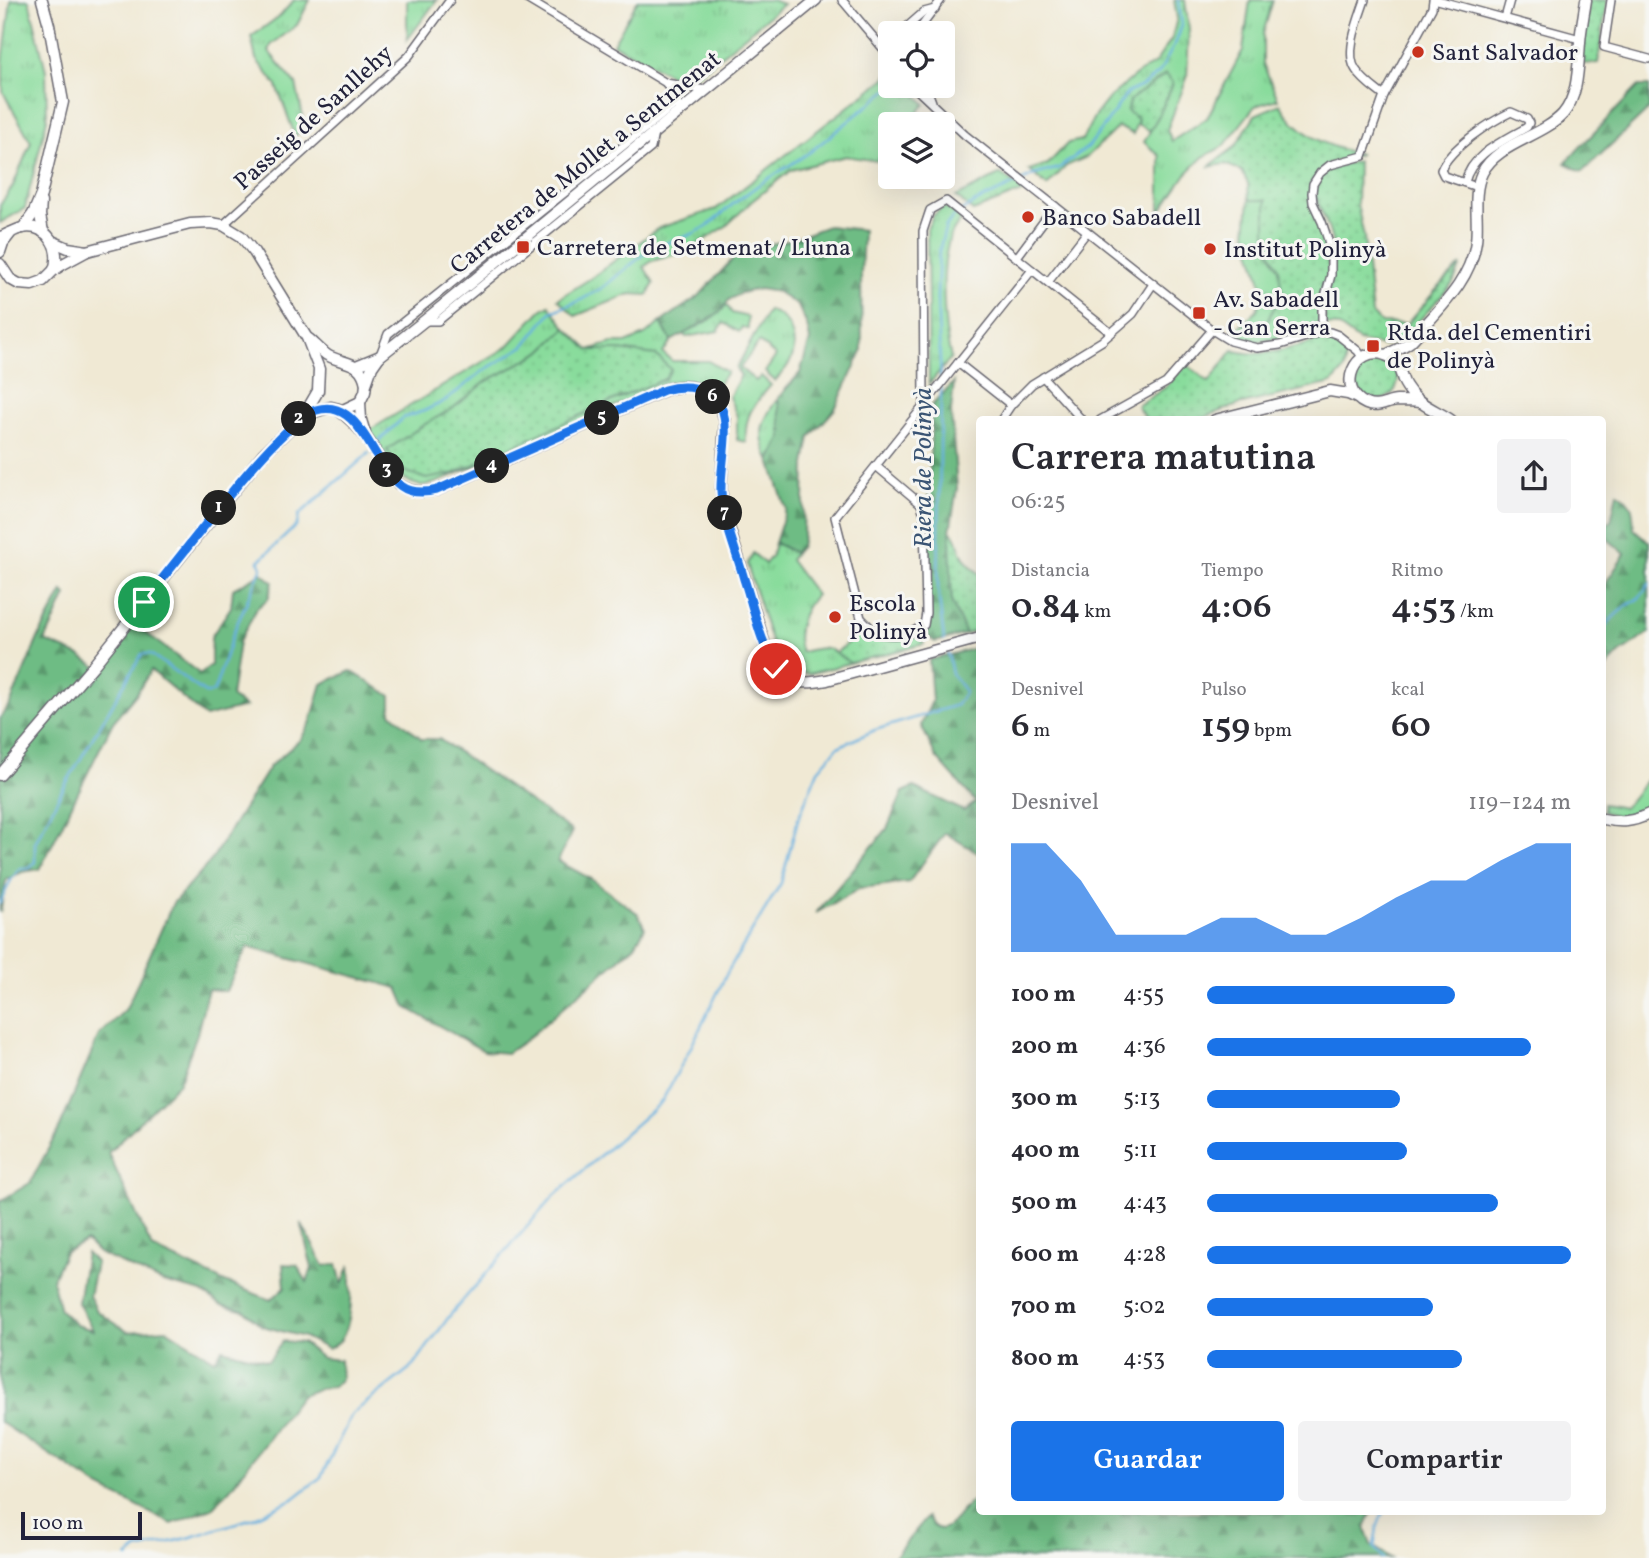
<!DOCTYPE html>
<html lang="es">
<head>
<meta charset="utf-8">
<style>
  :root { --surface:#fff; --page:#f2f2f3; --text:#2b2b33; --muted:#7c7c81; --accent:#1a73e8 }
  body { margin:0; font-family:Vollkorn,serif; background:var(--page); color:var(--text); height:100vh; display:flex; flex-direction:column; font-size:26px; white-space:nowrap }
  * { box-sizing:border-box; margin:0 }
  p { font-size:23px; color:var(--muted) }
  .icon { flex:none; width:38px; height:38px; fill:none; stroke:currentColor; stroke-width:2; stroke-linecap:round; stroke-linejoin:round }
  .map { position:relative; flex:1; overflow:hidden }
  .sheet { position:absolute; left:976px; top:416px; width:630px; height:1099px; display:flex; flex-direction:column; background:var(--surface); border-radius:7px; box-shadow:0 7px 28px #0002 }
  .sheet>* { flex:none }
  .fabs { position:absolute; left:878px; top:21px; display:grid; gap:14px }
  .fabs a { display:grid; place-items:center; width:77px; height:77px; border-radius:7px; background:var(--surface); box-shadow:0 7px 28px #0002; font-size:35px }
  .scale { position:absolute; left:21px; bottom:18px; width:121px; box-sizing:border-box; padding-left:7px; border:4px solid #22223b; border-top:0; font-size:19px; line-height:24px; white-space:nowrap; color:#22223b; -webkit-text-stroke:5px #f6f6f2; paint-order:stroke }
  .pin { position:absolute; display:grid; place-items:center; width:60px; height:60px; color:#fff; margin:-30px; border:4px solid #fff; border-radius:50%; box-shadow:0 2px 7px #0007 }
  .km { position:absolute; width:35px; height:35px; margin:-18px; border-radius:50%; background:#222; color:#fff; font-size:19px; line-height:35px; text-align:center }
  .round { display:grid; place-items:center; flex:none; width:74px; height:74px; border-radius:7px; background:var(--page) }
  .headline { display:flex; align-items:center; justify-content:space-between; height:119px; padding:0 35px }
  h1 { font-size:38px; font-weight:600; line-height:52px }
  .stats { display:grid; grid-template-columns:repeat(3,1fr); gap:10px; height:119px; padding:7px 35px }
  .stats div { display:grid; align-content:center }
  .stats b { font-size:35px; font-weight:600 }
  .stats small { font-size:19px; font-weight:400 }
  .stats p { font-size:19px }
  .chart { height:196px; padding:14px 35px }
  .chart p { display:flex; justify-content:space-between }
  .chart svg { width:100%; height:126px; margin-top:7px; fill:var(--accent); opacity:.7 }
  .cta { display:flex; gap:14px; margin-top:auto; padding:14px 35px }
  .cta a { flex:1; height:80px; border-radius:7px; background:var(--accent); color:#fff; font-size:28px; font-weight:600; line-height:80px; text-align:center }
  .cta a+a { background:var(--page); color:var(--text) }
  ul { padding:0 35px; list-style:none; font-size:23px }
  li { display:grid; grid-template-columns:112px 84px 1fr; align-items:center; height:52px }
  li i { height:18px; border-radius:9px; background:var(--accent) }
  .map>svg:first-child { display:block }
</style>
</head>
<body>
<div class="map">
<svg width="1649" height="1558" viewBox="0 0 1649 1558">
  <defs>
    <pattern id="grass-tufts" width="24" height="20" patternUnits="userSpaceOnUse" patternTransform="scale(1.75)"><rect width="24" height="20" fill="#89dc9c"/><path d="M3 7l-1-3M5 7V3M7 7l1-3M15 17l-1-3M17 17v-4M19 17l1-3" fill="none" stroke="#76bc87"/></pattern>
    <pattern id="forest-firs" width="22" height="20" patternUnits="userSpaceOnUse" patternTransform="scale(1.75)"><rect width="22" height="20" fill="#6ebc84"/><path d="M5 1l3.5 6h-7zM16 11l3.5 6h-7z" fill="#5a986d"/></pattern>
    <pattern id="park-dots" width="8" height="8" patternUnits="userSpaceOnUse" patternTransform="scale(1.75)"><rect width="8" height="8" fill="#89dc9c"/><path d="M2 2h.1M6 6h.1" fill="none" stroke="#76bc87" stroke-width="1.8" stroke-linecap="round"/></pattern>
  </defs>
  <rect width="100%" height="100%" fill="#f6f6f2"/>
  <filter id="ink" filterUnits="userSpaceOnUse"><feTurbulence type="fractalNoise" baseFrequency=".0143" numOctaves="2"/><feDisplacementMap in="SourceGraphic" scale="14" xChannelSelector="R" yChannelSelector="G"/><feConvolveMatrix kernelMatrix="1 2 1 2 8 2 1 2 1" color-interpolation-filters="sRGB"/></filter>
  <filter id="wash" filterUnits="userSpaceOnUse"><feTurbulence type="fractalNoise" baseFrequency=".00686" numOctaves="4" result="noise"/><feDisplacementMap in="SourceGraphic" scale="28" xChannelSelector="R" yChannelSelector="G"/><feGaussianBlur stdDeviation="1.57" result="paint"/><feColorMatrix in="noise" values="0 0 0 0 0 0 0 0 0 0 0 0 0 0 0 0 0 1.4 0 .05"/><feComposite in="paint" operator="in"/></filter>
  <g filter="url(#wash)">
    <rect width="100%" height="100%" fill="#f0e9d4"/>
    <!-- grass -->
    <g fill="url(#grass-tufts)" stroke="#567f6c" stroke-width="2">
      <path d="M11,0H29L46,71L47,119L25,208L0,223V205L13,186L31,142L3,92V62Z"/>
      <path d="M294,0H310L297,25L271,45L269,52L296,84L305,127L295,136L277,86L256,59L251,37L281,15Z"/>
      <path d="M407,0H437L407,40Z"/>
      <path d="M638,0H772L783,4L699,74L688,77H674L613,44Z"/>
      <path d="M1174,0H1185L1189,29L1187,78L1167,130L1172,141L1207,118L1243,50L1250,0H1273L1263,34V64L1278,99L1255,106L1224,146L1203,157L1186,174L1160,212V156L1144,142L1160,113L1173,83L1138,119L1133,134L1118,127L1087,157L1066,166L1047,186L1029,170L1048,164L1068,143L1082,140L1094,117L1109,98L1136,75L1155,63L1172,38L1177,18Z"/>
      <path d="M891,70V86H914L916,94L925,104L908,124H891V145L877,161L846,156L791,170L752,201L725,227L685,252L652,261L644,267L654,283L648,295L630,294L575,316L558,299L591,278L659,228L716,209L884,79Z"/>
      <path d="M1001,174L1024,191L973,211L956,197Z"/>
      <path d="M1249,200H1266V242L1279,269L1282,294L1263,328L1241,325L1257,310L1263,289L1246,234Z"/>
      <path d="M943,207L951,210L962,218C958,224 953,230 950,237C940,268 943,326 951,358L929,384L927,229L933,216Z"/>
      <path d="M726,304L732,313L748,317V329L742,327L739,332L724,323L718,331L686,337L683,334C698,326 717,319 726,304Z"/>
      <path d="M549,305L566,328L541,352L487,381L452,409L422,426L387,450L401,470L453,474L614,400L665,379L619,350H589L612,343H626L645,335L661,322L671,341L663,353L672,361H708L727,372L715,389C696,381 686,378 666,383C597,414 529,447 459,473C447,478 431,487 418,485C397,482 380,447 370,430L507,347L541,310Z"/>
      <path d="M768,310C772,312 776,313 779,315C793,325 798,347 790,362C786,369 780,375 775,381L765,372L776,356L759,342L740,368L756,381L761,376L771,385C754,405 744,414 746,442L737,440V416L729,397L741,375L736,369Z"/>
      <path d="M778,398L782,436L770,461C756,433 761,422 778,398Z"/>
      <path d="M775,543L795,553L790,560L816,595C803,608 793,634 801,652C832,646 823,644 850,663L809,674L796,672L785,667L773,648L747,564L753,553L765,564L772,555Z"/>
      <path d="M1649,777V807L1627,818L1603,812V804L1624,808Z"/>
    </g>
    <!-- forest -->
    <g fill="url(#forest-firs)" stroke="#486f60" stroke-width="2">
      <path d="M1639,86H1649V109L1582,172L1565,163Z"/>
      <path d="M828,226L863,230L861,274L862,351L835,409L810,437L805,464L803,535L801,546L795,553L775,543L786,509L770,461L782,436L778,398L800,373L810,340L807,325L798,306L778,292L759,289L741,293L729,300L722,310L704,323L671,341L661,322L699,296L741,250L790,240Z"/>
      <path d="M954,382L951,412L957,488L950,531L952,603L966,634L935,642L928,637V517L932,405Z"/>
      <path d="M1617,492C1634,502 1633,511 1634,529L1649,542V633L1620,653L1603,671V587L1625,554L1603,535V524L1611,521Z"/>
      <path d="M262,573L273,582L268,599L257,608L239,642L231,697L245,707L205,717L151,670L137,693L113,722L40,869L22,872L6,880L0,913V718L11,702L39,636L63,591L66,595L45,641L80,656L99,668L146,608L139,628L200,674L211,665V637L231,607L233,589Z"/>
      <path d="M980,647V854L945,833L909,882L861,888L816,913L887,829L903,792L914,787L964,811L976,802L936,757L921,725L932,701L929,660Z"/>
      <path d="M351,671L391,696V713L422,739H439L572,831L558,861L591,879L637,913L645,928L635,945L526,1040L507,1053L484,1051L406,1007L398,988L247,947L226,991L208,989L197,1034L179,1083L108,1153L152,1248L227,1283L271,1300L285,1287L283,1264L297,1265L307,1282L312,1268L301,1223L324,1266L337,1264L342,1284L350,1265C352,1286 353,1319 342,1338C339,1343 333,1346 328,1349L304,1337L262,1326L245,1311L221,1305L202,1292L163,1282L98,1253L86,1241L65,1252L52,1280L60,1310L76,1325L93,1330L78,1303L86,1253L96,1263L89,1296L97,1311L128,1332L166,1329L215,1360L222,1349L268,1361L283,1341L303,1343L322,1358L340,1360L341,1379L333,1387L322,1388L301,1395L230,1489L212,1508L172,1524L99,1487L0,1422V1201L30,1183L60,1127L99,1035L126,1009L173,903L210,862L270,766L300,740L310,724L322,684Z"/>
      <path d="M980,1495V1512H1372L1365,1527L1371,1545L1391,1558H893L927,1517C939,1540 951,1525 962,1511C967,1505 973,1499 980,1495Z"/>
    </g>
    <!-- park -->
    <g fill="url(#park-dots)" stroke="#567f6c" stroke-width="2">
      <path d="M1589,0H1607L1598,63L1581,64Z"/>
      <path d="M1166,74L1173,83L1160,113L1150,131L1137,124L1138,119L1127,111L1130,100Z"/>
      <path d="M1280,104C1297,134 1327,147 1360,154L1327,164L1310,184C1318,213 1330,242 1328,273C1328,289 1322,306 1319,323L1277,339L1256,342L1229,336L1241,325L1263,328L1282,294L1279,269L1266,242V200H1249L1248,184L1242,171L1225,164L1208,167L1235,147L1255,115Z"/>
      <path d="M1358,161L1357,204L1364,237L1372,314L1381,323L1407,324L1436,290L1461,265L1453,283L1400,342L1383,346L1359,341L1338,326L1324,325C1325,308 1328,292 1331,276C1332,269 1334,261 1334,254C1333,243 1330,232 1326,222C1318,202 1305,184 1331,169C1339,165 1349,163 1358,161Z"/>
      <path d="M566,328L589,350H619L656,355L671,370L665,379L614,400L453,474L426,479L401,470L387,450L422,426L452,409L487,381L541,352Z"/>
      <path d="M1327,339L1338,345L1346,354L1344,370L1332,383L1238,405L1207,416L1202,420H1146L1137,406L1166,387L1186,364L1209,382L1233,350C1262,360 1297,346 1327,339Z"/>
      <circle cx="1377" cy="379" r="21"/>
      <path d="M950,531C958,537 958,543 961,552C965,561 972,568 980,574V630L966,634L952,603Z"/>
      <path d="M863,629C887,642 894,641 920,636L924,644L850,663L836,653Z"/>
    </g>
    <g fill="none" stroke-linecap="round" stroke-linejoin="round">
      <!-- stream -->
      <g stroke="#67b0df" stroke-width="2.5">
        <path d="M941,382L937,297L939,251L946,226L953,217L974,203L1034,175L1059,168L1088,147L1105,125L1127,93L1142,86L1159,73L1176,42L1182,25L1178,0"/>
        <path d="M941,388L938,589L944,640"/>
        <path d="M378,442L403,418L424,411L445,401L483,371L524,346L551,312L581,300L602,288L648,251L674,240L690,235L708,226L733,204L757,186L810,152L890,88"/>
        <path d="M1603,630C1607,624 1613,617 1619,612C1632,600 1640,602 1649,584"/>
        <path d="M0,903L11,880L20,868H29L35,862V843L60,794L142,654H150L156,658L205,693H210L214,691L234,631L262,567L259,561L297,525L299,515L369,453"/>
        <path d="M128,1558L137,1550L188,1538L253,1518L293,1499L321,1477L352,1414L414,1365L451,1314L553,1197L662,1101L690,1049L728,971L781,883L798,819L818,770L838,747L875,730L957,705L965,691L952,674L948,654"/>
        <path d="M1383,1558L1374,1547L1377,1528L1383,1512"/>
      </g>
    </g>
  </g>
  <g filter="url(#ink)">
    <g fill="none" stroke-linecap="round" stroke-linejoin="round">
      <defs>
        <g id="street">
          <path d="M528,0L666,83L705,90"/>
          <path d="M842,0L891,58"/>
          <path d="M1365,0C1359,18 1344,53 1356,70C1363,81 1374,88 1384,96"/>
          <path d="M1437,0L1580,39"/>
          <path d="M1611,0L1604,47L1649,59"/>
          <path d="M1505,18L1510,0"/>
          <path d="M900,33L924,12L935,9"/>
          <path d="M921,33V27L941,0"/>
          <path d="M666,83L681,110"/>
          <path d="M913,86L965,135L1212,330L1230,341L1257,348L1280,345L1322,332H1330L1338,335L1358,351L1362,357"/>
          <path d="M926,86L932,102"/>
          <path d="M1465,182C1472,153 1504,141 1527,127L1529,123L1527,119L1511,112C1490,122 1450,148 1441,170L1444,176L1477,187"/>
          <path d="M223,225L409,56L450,0"/>
          <path d="M1017,257L1055,206"/>
          <path d="M1048,282L1087,232"/>
          <path d="M424,321H438L651,148L654,133"/>
          <path d="M1322,332V308L1331,275V256L1328,240L1322,222L1313,203L1312,193L1313,184L1320,173L1330,165L1363,156L1384,96L1432,8L1433,0"/>
          <path d="M380,355L388,334L672,107L675,98L688,87"/>
          <path d="M958,363L1011,405"/>
          <path d="M1043,377L1082,420"/>
          <path d="M924,406L923,231L930,210L946,201L1111,333"/>
          <path d="M1001,420L1011,405L1032,384L1102,341L1133,314L1153,284"/>
          <path d="M1100,420L1166,383L1212,330"/>
          <path d="M876,466L921,504L924,515L926,613L924,625L910,633L895,635L877,634L861,618L835,517L1032,270"/>
        </g>
        <g id="secondary">
          <path d="M41,202L40,215L43,232"/>
          <path d="M23,228L33,214L41,195L63,102L49,25L42,0"/>
          <path d="M0,237C7,235 14,230 22,228C47,223 62,248 54,270"/>
          <path d="M52,241L68,248L87,251"/>
          <path d="M0,252L3,243L10,234"/>
          <path d="M0,264L10,279L19,284L32,285L43,281L54,270L63,264L87,251L190,224L211,223L223,225L241,236L254,252L307,338L319,369L318,391L304,415L263,454L93,666L0,775"/>
          <path d="M309,339C315,344 321,351 327,355C344,365 361,359 366,384"/>
          <path d="M1386,355C1394,351 1403,347 1410,342C1416,336 1422,329 1428,322C1449,299 1472,274 1476,241C1479,219 1472,194 1482,173C1497,143 1542,137 1563,114C1579,95 1578,65 1580,42C1581,28 1584,14 1586,0"/>
          <path d="M356,366L380,356L424,321L816,0"/>
          <path d="M360,402L361,420L365,433"/>
          <path d="M1419,402C1412,401 1404,401 1397,401C1386,402 1377,409 1366,404C1335,390 1355,344 1385,355C1398,359 1399,369 1403,380C1404,384 1408,389 1411,393C1421,406 1438,411 1451,420"/>
          <path d="M337,409C348,417 357,426 365,436C388,465 391,500 437,490L665,390C693,381 719,390 725,422L721,489L724,511L767,652C780,683 796,686 827,680L980,638"/>
          <path d="M304,415L331,407L343,410L360,402L365,392L366,384L372,367L379,357"/>
          <path d="M1215,420L1330,391L1348,394L1357,398"/>
          <path d="M1603,819C1621,823 1633,822 1649,814"/>
        </g>
      </defs>
      <!-- street casing -->
      <use href="#street" stroke="#6a6871" stroke-width="10"/>
      <!-- secondary casing -->
      <use href="#secondary" stroke="#6a6871" stroke-width="13"/>
      <!-- street -->
      <use href="#street" stroke="#fff" stroke-width="7"/>
      <!-- secondary -->
      <use href="#secondary" stroke="#fff" stroke-width="10"/>
    </g>
  </g>
  <g fill="none" stroke-linecap="round" stroke-linejoin="round" filter="url(#ink)">
    <defs>
      <path id="route" d="M144,602C174,564 204,526 235,488C252,467 269,447 289,429C294,424 299,418 305,415C358,385 370,464 401,486C412,494 425,493 437,490L664,390C685,384 709,386 721,407C731,426 720,468 721,491C723,521 736,550 744,579C754,609 760,642 776,669"/>
    </defs>
    <!-- route casing -->
    <use href="#route" stroke="#fff" stroke-width="14"/>
    <!-- route -->
    <use href="#route" stroke="#1a73e8" stroke-width="9"/>
  </g>
  <!-- markers -->
  <g fill="#c8321e" stroke="#f6f6f2" stroke-width="2.5">
    <circle cx="1418" cy="52" r="7"/>
    <circle cx="1028" cy="217" r="7"/>
    <rect x="516" y="240" width="14" height="14" rx="3.5"/>
    <circle cx="1210" cy="249" r="7"/>
    <rect x="1192" y="306" width="14" height="14" rx="3.5"/>
    <rect x="1366" y="339" width="14" height="14" rx="3.5"/>
    <circle cx="835" cy="617" r="7"/>
  </g>
  <g text-anchor="middle" stroke-width="6" stroke-linejoin="round" paint-order="stroke">
    <!-- poi labels -->
    <g font-size="24" fill="#22223b" stroke="#f6f6f2" text-anchor="start">
      <text x="1432" y="60">Sant Salvador</text>
      <text x="1042" y="225">Banco Sabadell</text>
      <text x="537" y="255">Carretera de Setmenat / Lluna</text>
      <text x="1224" y="257">Institut Polinyà</text>
      <text x="1213" y="307">Av. Sabadell<tspan x="1213" dy="28">- Can Serra</tspan></text>
      <text x="1387" y="340">Rtda. del Cementiri<tspan x="1387" dy="28">de Polinyà</tspan></text>
      <text x="849" y="611">Escola<tspan x="849" dy="28">Polinyà</tspan></text>
    </g>
    <!-- street labels -->
    <g font-size="24" fill="#22223b" stroke="#f6f6f2">
      <text transform="translate(313 117) rotate(-42)" y="8">Passeig de Sanllehy</text>
      <text transform="translate(585 162) rotate(-39)" y="8">Carretera de Mollet a Sentmenat</text>
    </g>
    <!-- water labels -->
    <g font-size="26" font-style="italic" fill="#3a5474" stroke="#f6f6f2">
      <text transform="translate(922 468) rotate(-90)" y="9">Riera de Polinyà</text>
    </g>
  </g>
</svg>
<div class="fabs">
<a><svg class="icon" aria-label="locate" viewBox="0 0 24 24"><circle cx="12" cy="12" r="6"/><path d="M12 2v4M12 18v4M2 12h4M18 12h4"/></svg></a>
<a><svg class="icon" aria-label="layers" viewBox="0 0 24 24"><path d="M12 4l9 5-9 5-9-5zM3 14l9 5 9-5"/></svg></a>
</div>
<div class="scale">100 m</div>
<div class="pin" style="left:144px;top:602px;background:#1e9e55"><svg class="icon" aria-label="arrive" viewBox="0 0 24 24"><path d="M6 21V4h12l-3 4 3 4H6"/></svg></div>
<div class="pin" style="left:776px;top:669px;background:#d93025"><svg class="icon" aria-label="check" viewBox="0 0 24 24"><path d="M5 12l5 5 9-10"/></svg></div>
<b class="km" style="left:219px;top:508px">1</b>
<b class="km" style="left:299px;top:419px">2</b>
<b class="km" style="left:387px;top:470px">3</b>
<b class="km" style="left:492px;top:466px">4</b>
<b class="km" style="left:602px;top:418px">5</b>
<b class="km" style="left:713px;top:397px">6</b>
<b class="km" style="left:725px;top:513px">7</b>
<section class="sheet">
<div class="headline"><div><h1>Carrera matutina</h1><p>06:25</p></div><a class="round"><svg class="icon" aria-label="share" viewBox="0 0 24 24"><path d="M12 15V3M7 8l5-5 5 5M5 13v7h14v-7"/></svg></a></div>
<div class="stats">
<div><p>Distancia</p><b>0.84<small> km</small></b></div>
<div><p>Tiempo</p><b>4:06</b></div>
<div><p>Ritmo</p><b>4:53<small> /km</small></b></div>
</div>
<div class="stats">
<div><p>Desnivel</p><b>6<small> m</small></b></div>
<div><p>Pulso</p><b>159<small> bpm</small></b></div>
<div><p>kcal</p><b>60</b></div>
</div>
<div class="chart"><p><span>Desnivel</span>119–124 m</p>
<svg viewBox="0 0 160 44" preserveAspectRatio="none"><path d="M0 44V6L10 6L20 19L30 38L40 38L50 38L60 32L70 32L80 38L90 38L100 32L110 25L120 19L130 19L140 12L150 6L160 6V44z"/></svg>
</div>
<ul>
<li><b>100 m</b>4:55<i style="width:68%"></i></li>
<li><b>200 m</b>4:36<i style="width:89%"></i></li>
<li><b>300 m</b>5:13<i style="width:53%"></i></li>
<li><b>400 m</b>5:11<i style="width:55%"></i></li>
<li><b>500 m</b>4:43<i style="width:80%"></i></li>
<li><b>600 m</b>4:28<i style="width:100%"></i></li>
<li><b>700 m</b>5:02<i style="width:62%"></i></li>
<li><b>800 m</b>4:53<i style="width:70%"></i></li>
</ul>
<div class="cta"><a>Guardar</a><a>Compartir</a></div>
</section>
</div>
</body>
</html>
